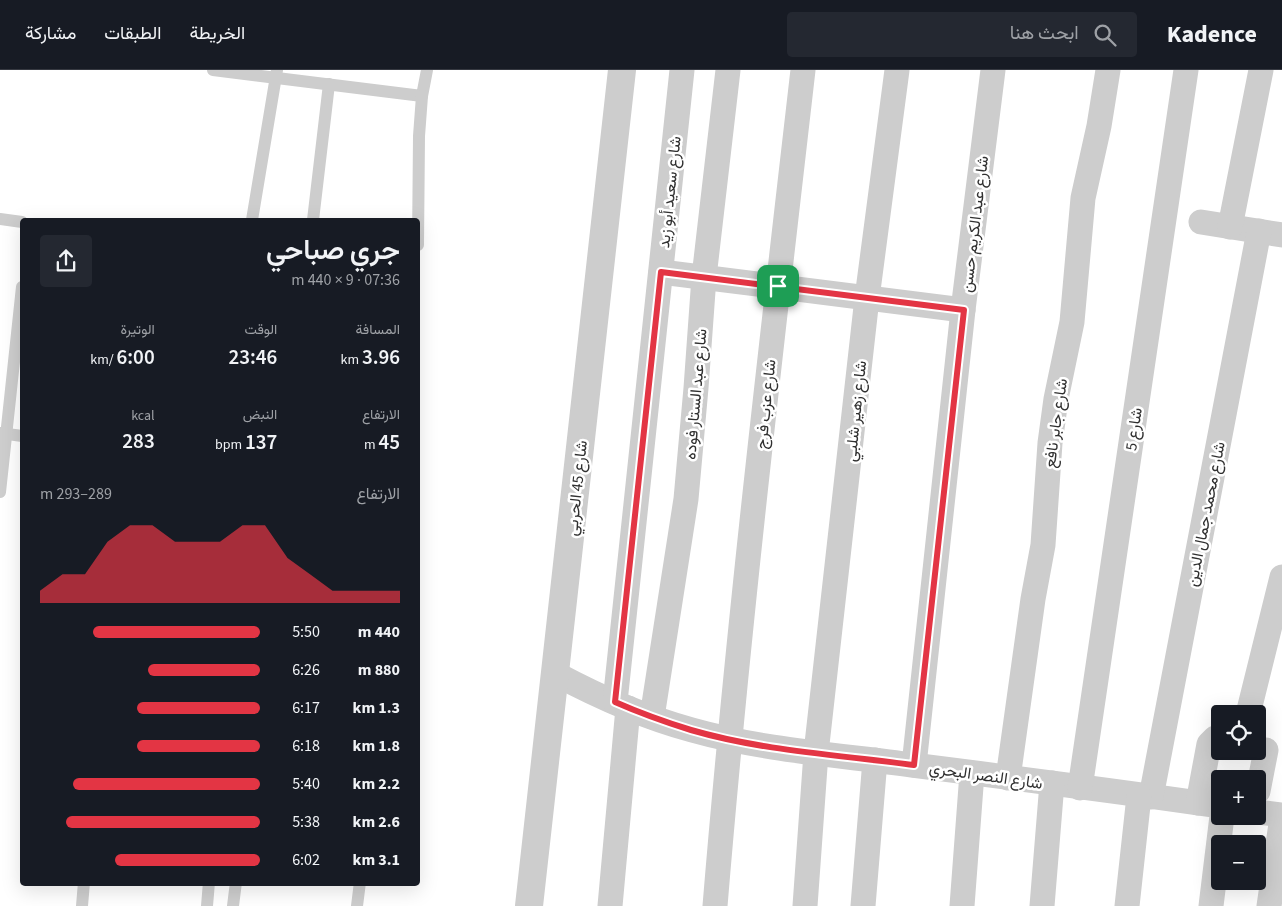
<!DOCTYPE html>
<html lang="ar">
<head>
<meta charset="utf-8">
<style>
  :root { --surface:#171b24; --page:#242831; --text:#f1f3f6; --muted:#9ea1a6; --line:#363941; --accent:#e33544 }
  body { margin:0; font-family:"Source Sans 3",Vazirmatn,sans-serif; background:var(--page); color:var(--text); direction:rtl; height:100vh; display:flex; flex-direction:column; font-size:19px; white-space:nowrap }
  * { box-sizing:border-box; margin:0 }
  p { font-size:16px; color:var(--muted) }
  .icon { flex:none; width:28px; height:28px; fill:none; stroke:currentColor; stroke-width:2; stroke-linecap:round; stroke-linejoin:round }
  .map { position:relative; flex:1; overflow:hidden; direction:ltr }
  .sheet { position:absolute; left:20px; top:148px; width:400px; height:668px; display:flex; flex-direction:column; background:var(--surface); border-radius:5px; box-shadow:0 5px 20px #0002; direction:rtl }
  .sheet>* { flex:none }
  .fabs { position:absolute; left:1211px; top:635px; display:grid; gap:10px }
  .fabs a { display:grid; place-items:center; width:55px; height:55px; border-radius:5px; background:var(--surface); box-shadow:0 5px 20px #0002; font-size:25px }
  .pin { position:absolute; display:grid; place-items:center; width:42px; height:42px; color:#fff; margin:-21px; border-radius:10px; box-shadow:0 2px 8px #0006 }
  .round { display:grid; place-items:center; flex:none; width:52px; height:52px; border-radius:5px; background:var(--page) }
  .headline { display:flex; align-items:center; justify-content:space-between; height:85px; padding:0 20px }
  h1 { font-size:28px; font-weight:600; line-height:38px }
  .stats { display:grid; grid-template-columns:repeat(3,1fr); gap:8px; height:85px; padding:5px 20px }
  .stats div { display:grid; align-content:center }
  .stats b { font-size:21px; font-weight:600 }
  .stats small { font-size:14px; font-weight:400 }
  .stats p { font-size:14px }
  .chart { height:140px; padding:10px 20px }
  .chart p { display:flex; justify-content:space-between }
  .chart svg { width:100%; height:90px; margin-top:5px; fill:var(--accent); opacity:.7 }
  ul { padding:0 20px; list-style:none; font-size:16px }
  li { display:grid; grid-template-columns:80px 60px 1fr; align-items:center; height:38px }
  li i { height:12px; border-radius:6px; background:var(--accent) }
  header { display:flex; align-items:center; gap:30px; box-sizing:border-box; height:70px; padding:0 25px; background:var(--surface); border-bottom:1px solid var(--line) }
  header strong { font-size:24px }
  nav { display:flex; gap:28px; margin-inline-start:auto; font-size:18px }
  .search { width:350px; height:45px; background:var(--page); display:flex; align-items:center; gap:12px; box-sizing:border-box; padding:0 18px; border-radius:5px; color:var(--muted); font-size:19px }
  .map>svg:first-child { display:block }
</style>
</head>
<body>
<header>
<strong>Kadence</strong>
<div class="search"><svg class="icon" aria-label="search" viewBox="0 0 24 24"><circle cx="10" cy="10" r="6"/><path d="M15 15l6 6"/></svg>ابحث هنا</div>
<nav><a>الخريطة</a><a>الطبقات</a><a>مشاركة</a></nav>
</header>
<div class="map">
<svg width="1282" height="836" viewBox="0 0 1282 836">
  <rect width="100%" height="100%" fill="#fff"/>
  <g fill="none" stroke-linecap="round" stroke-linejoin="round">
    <!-- service -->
    <g stroke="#cdcdcd" stroke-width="12">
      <path d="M213,0L422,26L427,0"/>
      <path d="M0,149L22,152"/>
      <path d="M252,150L277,0"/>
      <path d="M313,150L329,14"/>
      <path d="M418,175L419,66L422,26"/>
      <path d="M0,363L22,366"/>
      <path d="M0,422L22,217"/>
      <path d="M82,836L84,812"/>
      <path d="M207,836L209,812"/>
      <path d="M233,836L236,812"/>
      <path d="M357,836L360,812"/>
    </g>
    <!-- minor -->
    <g stroke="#cdcdcd" stroke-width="25">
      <path d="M1201,152L1282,165"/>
      <path d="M1230,157L1261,0"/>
      <path d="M661,202L963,240"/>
      <path d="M556,604C599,627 644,647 692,660C763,680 839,685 912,695C1015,708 1118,721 1220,736"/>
      <path d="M615,632L682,0"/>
      <path d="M1248,644L1282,507"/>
      <path d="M652,647L686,429L696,318L704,207L728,0"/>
      <path d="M914,695L963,240L993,0"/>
      <path d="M1008,708L1033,529L1043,475L1050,373L1056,329L1072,252L1083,128L1099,56L1108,0"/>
      <path d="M1080,718L1186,0"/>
      <path d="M1258,721L1266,680"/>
      <path d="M1151,727L1259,161"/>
      <path d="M1198,733L1209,674L1215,668L1220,667"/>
      <path d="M1258,742L1282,745"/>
      <path d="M610,836L628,638"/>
      <path d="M715,836C738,557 771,278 803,0"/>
      <path d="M805,836L816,683L867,228L897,0"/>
      <path d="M863,836L875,690"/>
      <path d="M962,836L972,703"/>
      <path d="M1042,836L1052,713"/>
      <path d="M1127,836L1139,726"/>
      <path d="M1211,836L1222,746"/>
      <path d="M1269,836L1282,747"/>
    </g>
    <!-- tertiary -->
    <path stroke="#cdcdcd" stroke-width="28" d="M529,836L622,0"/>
  </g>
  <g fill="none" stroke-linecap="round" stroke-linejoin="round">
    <defs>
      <path id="route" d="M661,202L964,240L914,695C840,685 763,681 691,660C665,652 640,643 615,632Z"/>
    </defs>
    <!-- route casing -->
    <use href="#route" stroke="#fff" stroke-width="10"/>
    <!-- route -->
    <use href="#route" stroke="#e33544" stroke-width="6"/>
  </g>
  <g text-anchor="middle" stroke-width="5" stroke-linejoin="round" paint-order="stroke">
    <!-- street labels -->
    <g font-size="16" fill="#303030" stroke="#fff">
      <text transform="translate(669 122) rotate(-84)" y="6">شارع سعيد أبو زيد</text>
      <text transform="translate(974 154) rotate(-83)" y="6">شارع عبد الكريم حسن</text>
      <text transform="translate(695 324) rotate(-85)" y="6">شارع عبد الستار فوده</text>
      <text transform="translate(765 334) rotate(-84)" y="6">شارع عزب فرج</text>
      <text transform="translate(855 341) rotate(-84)" y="6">شارع زهير شلبي</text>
      <text transform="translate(1055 353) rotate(-82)" y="6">شارع جابر نافع</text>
      <text transform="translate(1133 359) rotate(-82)" y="6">شارع 5</text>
      <text transform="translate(576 418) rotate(-84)" y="6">شارع 45 الحربي</text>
      <text transform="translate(1205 444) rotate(-79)" y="6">شارع محمد جمال الدين</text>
      <text transform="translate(986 705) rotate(8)" y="6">شارع النصر البحري</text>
    </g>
  </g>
</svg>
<div class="fabs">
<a><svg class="icon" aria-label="locate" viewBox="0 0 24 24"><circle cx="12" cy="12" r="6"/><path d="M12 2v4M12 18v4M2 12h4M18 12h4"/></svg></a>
<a>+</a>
<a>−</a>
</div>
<div class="pin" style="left:778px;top:216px;background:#1e9e55"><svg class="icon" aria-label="arrive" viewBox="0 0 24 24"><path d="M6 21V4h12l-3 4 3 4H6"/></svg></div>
<section class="sheet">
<div class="headline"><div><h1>جري صباحي</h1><p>07:36 · 9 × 440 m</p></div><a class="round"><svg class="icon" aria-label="share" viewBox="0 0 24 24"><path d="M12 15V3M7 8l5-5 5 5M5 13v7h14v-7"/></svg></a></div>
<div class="stats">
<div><p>المسافة</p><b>3.96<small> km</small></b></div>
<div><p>الوقت</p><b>23:46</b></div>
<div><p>الوتيرة</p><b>6:00<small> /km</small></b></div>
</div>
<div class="stats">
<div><p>الارتفاع</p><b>45<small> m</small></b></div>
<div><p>النبض</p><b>137<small> bpm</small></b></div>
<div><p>kcal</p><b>283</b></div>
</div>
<div class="chart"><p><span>الارتفاع</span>289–293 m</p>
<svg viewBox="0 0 160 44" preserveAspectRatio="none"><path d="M0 44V38L10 30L20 30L30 14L40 6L50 6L60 14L70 14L80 14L90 6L100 6L110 22L120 30L130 38L140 38L150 38L160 38V44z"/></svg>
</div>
<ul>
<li><b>440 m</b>5:50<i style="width:76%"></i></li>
<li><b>880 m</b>6:26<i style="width:51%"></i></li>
<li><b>1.3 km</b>6:17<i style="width:56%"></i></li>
<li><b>1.8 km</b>6:18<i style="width:56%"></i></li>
<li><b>2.2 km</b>5:40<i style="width:85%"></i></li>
<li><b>2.6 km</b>5:38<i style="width:88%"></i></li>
<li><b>3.1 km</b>6:02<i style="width:66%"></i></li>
</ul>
</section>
</div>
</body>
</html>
